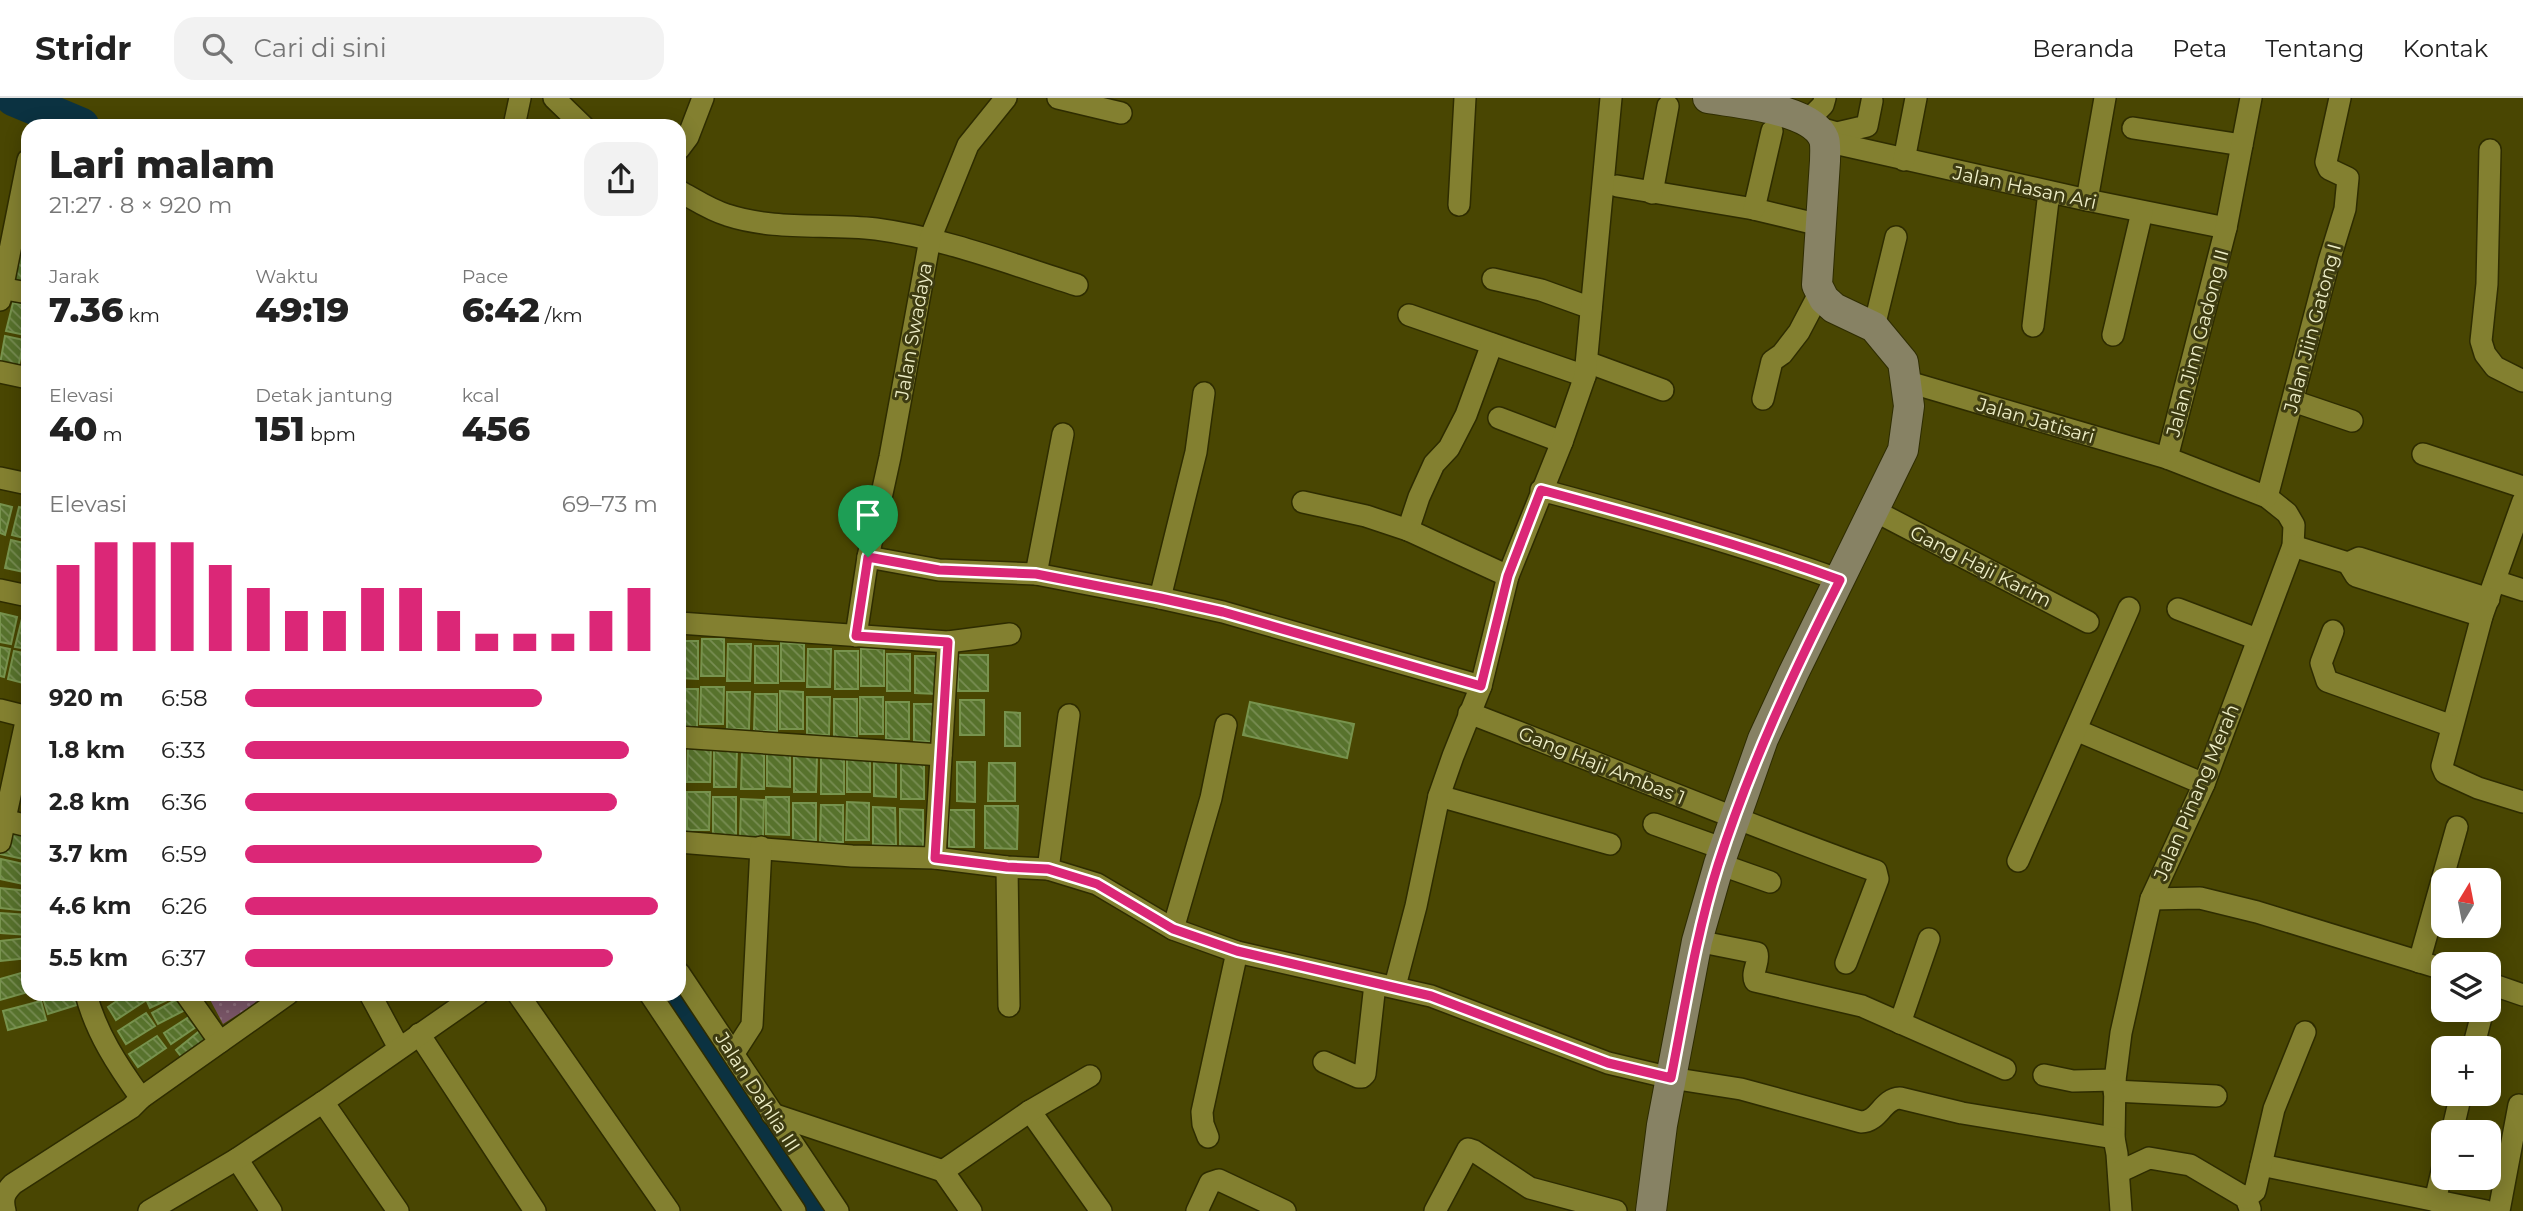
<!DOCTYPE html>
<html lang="id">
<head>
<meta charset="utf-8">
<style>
  :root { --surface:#fff; --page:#f2f2f2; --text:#222; --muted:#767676; --line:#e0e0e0; --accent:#db2777 }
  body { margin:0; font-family:Montserrat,sans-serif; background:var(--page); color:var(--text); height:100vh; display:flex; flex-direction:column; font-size:26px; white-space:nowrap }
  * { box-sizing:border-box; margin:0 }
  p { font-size:23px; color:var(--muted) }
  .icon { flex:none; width:38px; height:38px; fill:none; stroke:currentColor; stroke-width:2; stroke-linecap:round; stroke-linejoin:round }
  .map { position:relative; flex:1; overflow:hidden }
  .details { position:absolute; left:21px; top:21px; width:665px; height:882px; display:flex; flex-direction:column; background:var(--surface); border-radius:21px; box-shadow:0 4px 18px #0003 }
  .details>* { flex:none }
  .needle { width:46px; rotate:10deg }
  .buttons { position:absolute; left:2431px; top:770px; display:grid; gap:14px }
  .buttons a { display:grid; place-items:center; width:70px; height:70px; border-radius:14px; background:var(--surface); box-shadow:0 4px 18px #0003; font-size:35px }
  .pin { position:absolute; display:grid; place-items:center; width:60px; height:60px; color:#fff; margin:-72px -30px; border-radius:50% 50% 50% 0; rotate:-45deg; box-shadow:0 0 7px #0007 }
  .pin .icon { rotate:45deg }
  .round { display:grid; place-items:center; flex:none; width:74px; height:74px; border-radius:21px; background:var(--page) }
  .headline { display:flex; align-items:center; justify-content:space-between; height:119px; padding:0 28px }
  h1 { font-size:38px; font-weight:800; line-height:52px }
  .stats { display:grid; grid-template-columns:repeat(3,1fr); gap:10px; height:119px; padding:7px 28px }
  .stats div { display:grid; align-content:center }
  .stats b { font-size:35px; font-weight:800 }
  .stats small { font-size:19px; font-weight:400 }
  .stats p { font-size:19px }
  .chart { height:196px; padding:14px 28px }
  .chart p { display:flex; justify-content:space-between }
  .chart svg { width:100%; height:126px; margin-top:7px; stroke:var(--accent); stroke-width:6 }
  ul { padding:0 28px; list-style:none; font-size:23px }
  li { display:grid; grid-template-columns:112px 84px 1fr; align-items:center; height:52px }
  li i { height:18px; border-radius:9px; background:var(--accent) }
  header { display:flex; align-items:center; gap:42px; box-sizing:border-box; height:98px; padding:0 35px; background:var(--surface); border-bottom:2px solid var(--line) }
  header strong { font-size:33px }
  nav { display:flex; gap:38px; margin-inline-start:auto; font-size:24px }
  .search { width:490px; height:63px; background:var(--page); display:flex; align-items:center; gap:18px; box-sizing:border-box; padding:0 24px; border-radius:21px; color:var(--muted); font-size:26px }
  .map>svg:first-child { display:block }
</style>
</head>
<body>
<header>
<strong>Stridr</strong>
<div class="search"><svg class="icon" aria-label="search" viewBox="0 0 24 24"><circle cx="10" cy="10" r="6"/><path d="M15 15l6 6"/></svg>Cari di sini</div>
<nav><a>Beranda</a><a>Peta</a><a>Tentang</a><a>Kontak</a></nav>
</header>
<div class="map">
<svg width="2523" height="1113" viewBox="0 0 2523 1113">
  <defs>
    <pattern id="grass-dots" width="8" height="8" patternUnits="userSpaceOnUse" patternTransform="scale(1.75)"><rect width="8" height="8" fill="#795567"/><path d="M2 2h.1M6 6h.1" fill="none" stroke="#8c6e7b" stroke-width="1.8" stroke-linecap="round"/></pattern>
    <pattern id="building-back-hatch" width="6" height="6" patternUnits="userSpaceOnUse" patternTransform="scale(1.75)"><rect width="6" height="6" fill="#57722c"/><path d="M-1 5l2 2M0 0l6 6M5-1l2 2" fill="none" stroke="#788d53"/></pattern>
  </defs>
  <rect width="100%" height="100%" fill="#494602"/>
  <!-- grass -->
  <path fill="url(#grass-dots)" d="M207,896H270L223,926Z"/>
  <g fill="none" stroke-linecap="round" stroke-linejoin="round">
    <!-- canal -->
    <path stroke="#0b3241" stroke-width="21" d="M672,896L818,1113"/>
    <!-- river -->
    <path stroke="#0b3241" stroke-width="37" d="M14,0L81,28"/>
  </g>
  <!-- building -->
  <g fill="url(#building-back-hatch)" stroke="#77934d" stroke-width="2">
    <path d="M24,124L28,125V154L17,152Z"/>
    <path d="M17,157L28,160V189L10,185Z"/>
    <path d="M13,205L28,208L25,237L6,233Z"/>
    <path d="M5,238L24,242L18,270L0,266Z"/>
    <path d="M0,406L12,409L5,437L0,435Z"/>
    <path d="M19,409L28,411V441L12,437Z"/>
    <path d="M11,442L28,446L24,474L5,470Z"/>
    <path d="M0,515L17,519L11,546L0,544Z"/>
    <path d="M22,521L28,522V551L15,549Z"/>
    <path d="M702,541H724V578H701Z"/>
    <path d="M679,543H698V581L679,580Z"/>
    <path d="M781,545L804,546V583H781Z"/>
    <path d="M728,546H751L750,583H727Z"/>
    <rect x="755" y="548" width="23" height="37"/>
    <path d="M0,549L10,551L4,579L0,578Z"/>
    <path d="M808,551H831L830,589H807Z"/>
    <rect x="861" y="551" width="23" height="37"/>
    <path d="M14,553L28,556L27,586L8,581Z"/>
    <rect x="835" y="553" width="23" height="38"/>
    <rect x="887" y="556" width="23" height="37"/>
    <rect x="958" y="557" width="30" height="36"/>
    <path d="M915,558H938L937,596L915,595Z"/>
    <path d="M701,589H724L723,626H700Z"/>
    <path d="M679,591H698L697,629L679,628Z"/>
    <path d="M780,593L803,594V631H780Z"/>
    <path d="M727,594H750L749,631H727Z"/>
    <path d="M755,596H777V633H754Z"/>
    <path d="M807,599H830L829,637L807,636Z"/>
    <rect x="860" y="599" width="23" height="37"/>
    <rect x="834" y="601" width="23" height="38"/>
    <rect x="960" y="602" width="24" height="35"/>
    <rect x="886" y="604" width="23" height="37"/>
    <path d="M1250,604L1354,626L1347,660L1243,637Z"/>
    <path d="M914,606H937V644L914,643Z"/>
    <path d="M1005,614L1020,615V648H1005Z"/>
    <path d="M688,646L711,647L710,684H687Z"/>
    <path d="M679,649H685L684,686H679Z"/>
    <path d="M714,651H737L736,689H714Z"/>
    <path d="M767,651H790V689L767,688Z"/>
    <path d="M742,653L764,654V691H741Z"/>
    <path d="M847,656L870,657V694H847Z"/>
    <path d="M794,657H817L816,694H794Z"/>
    <rect x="821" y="659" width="23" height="37"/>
    <path d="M874,661H896V699L874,698Z"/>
    <rect x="901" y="664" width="23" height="37"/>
    <path d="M957,664H975V704L957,703Z"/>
    <path d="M989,665H1015V703H988Z"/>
    <path d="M19,671L28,673V702L12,699Z"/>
    <path d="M687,694H710L709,732H687Z"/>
    <path d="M679,697H684L683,734H679Z"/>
    <rect x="713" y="699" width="23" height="38"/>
    <path d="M766,699H789V737L766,736Z"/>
    <path d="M741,701L764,702L763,739H740Z"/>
    <path d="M847,704L869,705V742H846Z"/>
    <rect x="793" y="705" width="23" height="37"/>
    <path d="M821,707H843V744H820Z"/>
    <path d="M985,708H1018L1017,751L985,750Z"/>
    <path d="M873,709L895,710L896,747L873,746Z"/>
    <path d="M900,711L923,712V749H900Z"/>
    <rect x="949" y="712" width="25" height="37"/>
    <path d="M5,734L28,739V762L0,756Z"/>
    <path d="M1,761L28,767V787L0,781Z"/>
    <path d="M0,790L28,793V813L0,810Z"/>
    <path d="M0,815L28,817V837L0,835Z"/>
    <path d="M27,840L28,860L0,863V843Z"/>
    <path d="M28,873V894L0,902V881Z"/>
    <path d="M46,896H83L86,904L48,916L42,897Z"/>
    <path d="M127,896H140L145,903L116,922L108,909Z"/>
    <path d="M150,896H180L150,910L145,899Z"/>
    <path d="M181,899L187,911L158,926L152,915Z"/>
    <path d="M41,903L46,922L8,932L3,913Z"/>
    <path d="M146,915L155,928L126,946L118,933Z"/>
    <path d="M192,917L199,927L171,946L164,935Z"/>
    <path d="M202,931L210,941L184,962L176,952Z"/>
    <path d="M157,938L166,950L138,969L129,956Z"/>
  </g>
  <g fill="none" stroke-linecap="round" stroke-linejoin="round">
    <defs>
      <g id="street">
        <path d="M554,0L583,28"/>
        <path d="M1058,0L1121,15"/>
        <path d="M1806,24L1823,7L1825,0"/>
        <path d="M514,28L520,0"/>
        <path d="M1820,30L1837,35L1867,28L1872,3"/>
        <path d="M2133,30L2242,47"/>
        <path d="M1825,43L2087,102L2226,130"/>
        <path d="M679,51L688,39L703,0"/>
        <path d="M2490,52L2487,186L2481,243L2485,256L2495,269L2523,283"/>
        <path d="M1904,62L1916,0"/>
        <path d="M1617,88L1754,111L1820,127"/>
        <path d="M679,93C694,101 710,112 727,117C776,133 826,125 876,131C944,140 1011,166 1077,187"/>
        <path d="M1652,95L1668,8"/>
        <path d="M2087,102L2105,0"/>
        <path d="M1459,107L1465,0"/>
        <path d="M1754,111L1772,33"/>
        <path d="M1493,181L1541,192L1591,210"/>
        <path d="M0,190L28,195"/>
        <path d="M0,202L28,62"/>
        <path d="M1409,217L1585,278"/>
        <path d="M2033,228L2049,94"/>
        <path d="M1874,229L1896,139"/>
        <path d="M2113,237L2142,114"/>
        <path d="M1492,246L1466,317L1449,350L1434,366L1419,399L1408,432L1508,478"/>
        <path d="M1587,264L1663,292"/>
        <path d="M0,274L28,280"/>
        <path d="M1905,283L2167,360L2267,399L2287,415L2294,427L2293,448L2204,686L2151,801L2121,935L2115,982L2114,1040L2117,1056L2121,1113"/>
        <path d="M1763,301L1772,263L1782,256L1799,234L1820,194"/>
        <path d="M2293,303L2352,323"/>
        <path d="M1499,320L1562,344"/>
        <path d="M2423,356L2523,389"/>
        <path d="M2167,360L2226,130L2251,0"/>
        <path d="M0,380L28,386"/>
        <path d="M1541,392C1642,419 1742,447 1840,482"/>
        <path d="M2267,399L2329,163L2345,111L2348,80L2329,71L2326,64L2340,0"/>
        <path d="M2523,403L2482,518L2442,668L2445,675L2478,690L2523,704"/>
        <path d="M1303,404L1366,418L1408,432"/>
        <path d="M1873,412L2088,524"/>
        <path d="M2293,448L2348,465"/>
        <path d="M868,459L939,472L1036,476L1160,500L1223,514L1481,588"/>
        <path d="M1036,476L1063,336"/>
        <path d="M2495,483L2523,492"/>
        <path d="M0,492L28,498"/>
        <path d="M1160,500L1196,354L1204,295"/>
        <path d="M2178,511L2257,541"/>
        <path d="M2482,518L2356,478L2348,465L2359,460L2489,501"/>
        <path d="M679,525L948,544L1010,536"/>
        <path d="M2333,533L2321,565L2327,583L2452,628"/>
        <path d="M856,538L868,459L890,359L930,141L968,47L1006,0"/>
        <path d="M0,612L28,619"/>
        <path d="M1469,615C1605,667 1739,724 1876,773L1878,781L1846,865"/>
        <path d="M2076,632L2204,686"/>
        <path d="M679,639L941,657"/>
        <path d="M1439,698L1610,746"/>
        <path d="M4,722L28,728"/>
        <path d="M1654,726L1724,751"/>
        <path d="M0,744L27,619"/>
        <path d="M679,744L852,758L935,760L1007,769L1048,771L1097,786L1173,831L1237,854L1431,898L1608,965L1671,980L1741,991L1861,1024C1879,1024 1882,1001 1900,1000L1962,1015L2114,1040"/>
        <path d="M935,760L948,544"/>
        <path d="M2018,763L2129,510"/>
        <path d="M1719,766L1770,784"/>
        <path d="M1007,769L1009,908"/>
        <path d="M1048,771L1069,617"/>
        <path d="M2151,801L2200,800L2257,814L2443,871"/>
        <path d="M1173,831L1211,700L1226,627"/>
        <path d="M1697,843L1757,855C1760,864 1751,874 1755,883L1862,908L2005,971"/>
        <path d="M2419,864L2457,729"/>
        <path d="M679,875L838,1113"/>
        <path d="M2488,885L2523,897"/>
        <path d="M1395,888L1416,808L1439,698L1453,658L1481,588L1508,478L1562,344L1585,278L1611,0"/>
        <path d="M86,896C96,935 118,968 141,1000"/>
        <path d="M186,896L220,944"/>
        <path d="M370,896L399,950"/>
        <path d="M518,896L669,1113"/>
        <path d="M650,896L795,1113"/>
        <path d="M1900,925L1929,841"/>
        <path d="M419,936L535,1113"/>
        <path d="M2473,950L2483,912"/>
        <path d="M734,955L752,927L761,749"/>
        <path d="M1324,964L1358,979H1362L1365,976L1375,886"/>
        <path d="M2044,977L2073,983L2115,982"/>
        <path d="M2114,993L2216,998"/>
        <path d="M323,1004L398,1113"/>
        <path d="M1030,1013L1101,1113"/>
        <path d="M772,1016L943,1073"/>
        <path d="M2452,1034L2461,996"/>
        <path d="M1208,1039L1203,1026L1202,1014L1237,854"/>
        <path d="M237,1061L271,1113"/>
        <path d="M2261,1067L2486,1113"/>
        <path d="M943,1073L1030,1013L1090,978"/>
        <path d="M943,1073L971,1113"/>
        <path d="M2119,1074L2149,1060L2190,1067L2246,1100L2250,1111"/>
        <path d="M2246,1100L2255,1093L2274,1011L2305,934"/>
        <path d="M2435,1103L2443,1069"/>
        <path d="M5,1113C2,1101 4,1095 13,1086L131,1010L141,1000L288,896"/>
        <path d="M149,1113L237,1061L323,1004L478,896"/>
        <path d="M1197,1113L1210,1085L1219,1082L1285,1113"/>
        <path d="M1435,1113L1468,1051L1474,1053L1530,1090L1616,1113"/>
        <path d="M2499,1113L2519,1007"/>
      </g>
      <path id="secondary" d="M1651,1113L1662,1027L1697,843L1719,766L1763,641L1794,574L1903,352L1909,308L1903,264L1874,229L1834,210L1824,201L1817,187L1825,63C1825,56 1826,47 1824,41C1812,10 1736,5 1708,0"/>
    </defs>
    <!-- street casing -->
    <use href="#street" stroke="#2e2c00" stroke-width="24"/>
    <!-- secondary casing -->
    <use href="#secondary" stroke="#2e2c00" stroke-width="32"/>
    <!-- street -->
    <use href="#street" stroke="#838030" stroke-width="21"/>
    <!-- secondary -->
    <use href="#secondary" stroke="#878264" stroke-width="30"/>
  </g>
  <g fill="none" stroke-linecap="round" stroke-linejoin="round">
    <defs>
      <path id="route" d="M1541,392C1642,419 1742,447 1840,482C1793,575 1750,667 1718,767C1696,836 1685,909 1671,980L1608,965L1431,898L1237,853L1173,831L1097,786L1048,771L1007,769L935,760L948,544L856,538L868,459L939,472L1036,476L1160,500L1223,514L1481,588L1508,478Z"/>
    </defs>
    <!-- route casing -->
    <use href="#route" stroke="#fff" stroke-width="14"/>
    <!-- route -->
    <use href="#route" stroke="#db2777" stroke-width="9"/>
  </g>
  <g text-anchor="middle" stroke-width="6" stroke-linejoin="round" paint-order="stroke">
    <!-- street labels -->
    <g font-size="19" fill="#eeeec7" stroke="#3d3b11">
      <text transform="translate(2025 89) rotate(12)" y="7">Jalan Hasan Ari</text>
      <text transform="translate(2312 230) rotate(-75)" y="7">Jalan Jiin Gatong I</text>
      <text transform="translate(913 233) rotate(-80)" y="7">Jalan Swadaya</text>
      <text transform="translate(2197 245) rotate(-75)" y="7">Jalan Jinn Gadong II</text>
      <text transform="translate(2036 322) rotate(16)" y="7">Jalan Jatisari</text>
      <text transform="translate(1981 468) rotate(27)" y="7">Gang Haji Karim</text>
      <text transform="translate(1602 667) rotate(22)" y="7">Gang Haji Ambas 1</text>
      <text transform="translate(2196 694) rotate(-67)" y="7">Jalan Pinang Merah</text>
      <text transform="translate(758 994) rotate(57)" y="7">Jalan Dahlia III</text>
    </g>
  </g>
</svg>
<div class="buttons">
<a><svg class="needle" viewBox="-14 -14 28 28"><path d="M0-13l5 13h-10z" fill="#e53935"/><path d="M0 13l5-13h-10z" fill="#767676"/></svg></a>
<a><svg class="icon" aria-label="layers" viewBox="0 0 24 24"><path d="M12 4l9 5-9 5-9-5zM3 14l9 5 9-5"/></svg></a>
<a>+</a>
<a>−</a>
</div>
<div class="pin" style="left:868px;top:459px;background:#1e9e55"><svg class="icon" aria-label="arrive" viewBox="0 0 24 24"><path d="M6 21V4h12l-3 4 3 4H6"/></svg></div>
<section class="details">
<div class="headline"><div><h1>Lari malam</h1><p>21:27 · 8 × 920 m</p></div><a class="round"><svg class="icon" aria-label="share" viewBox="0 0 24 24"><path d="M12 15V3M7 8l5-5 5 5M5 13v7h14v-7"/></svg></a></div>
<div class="stats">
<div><p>Jarak</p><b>7.36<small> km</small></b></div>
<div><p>Waktu</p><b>49:19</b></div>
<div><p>Pace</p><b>6:42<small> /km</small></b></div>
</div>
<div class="stats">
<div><p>Elevasi</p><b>40<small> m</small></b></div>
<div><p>Detak jantung</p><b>151<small> bpm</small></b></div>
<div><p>kcal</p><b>456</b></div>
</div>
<div class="chart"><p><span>Elevasi</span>69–73 m</p>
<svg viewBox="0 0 160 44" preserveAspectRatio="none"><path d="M5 44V14M15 44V6M25 44V6M35 44V6M45 44V14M55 44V22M65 44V30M75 44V30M85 44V22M95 44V22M105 44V30M115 44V38M125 44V38M135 44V38M145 44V30M155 44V22"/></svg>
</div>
<ul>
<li><b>920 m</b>6:58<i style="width:72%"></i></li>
<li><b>1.8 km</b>6:33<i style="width:93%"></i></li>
<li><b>2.8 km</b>6:36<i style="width:90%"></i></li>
<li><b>3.7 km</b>6:59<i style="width:72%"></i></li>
<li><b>4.6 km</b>6:26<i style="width:100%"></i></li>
<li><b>5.5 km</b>6:37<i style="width:89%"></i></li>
</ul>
</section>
</div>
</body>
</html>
